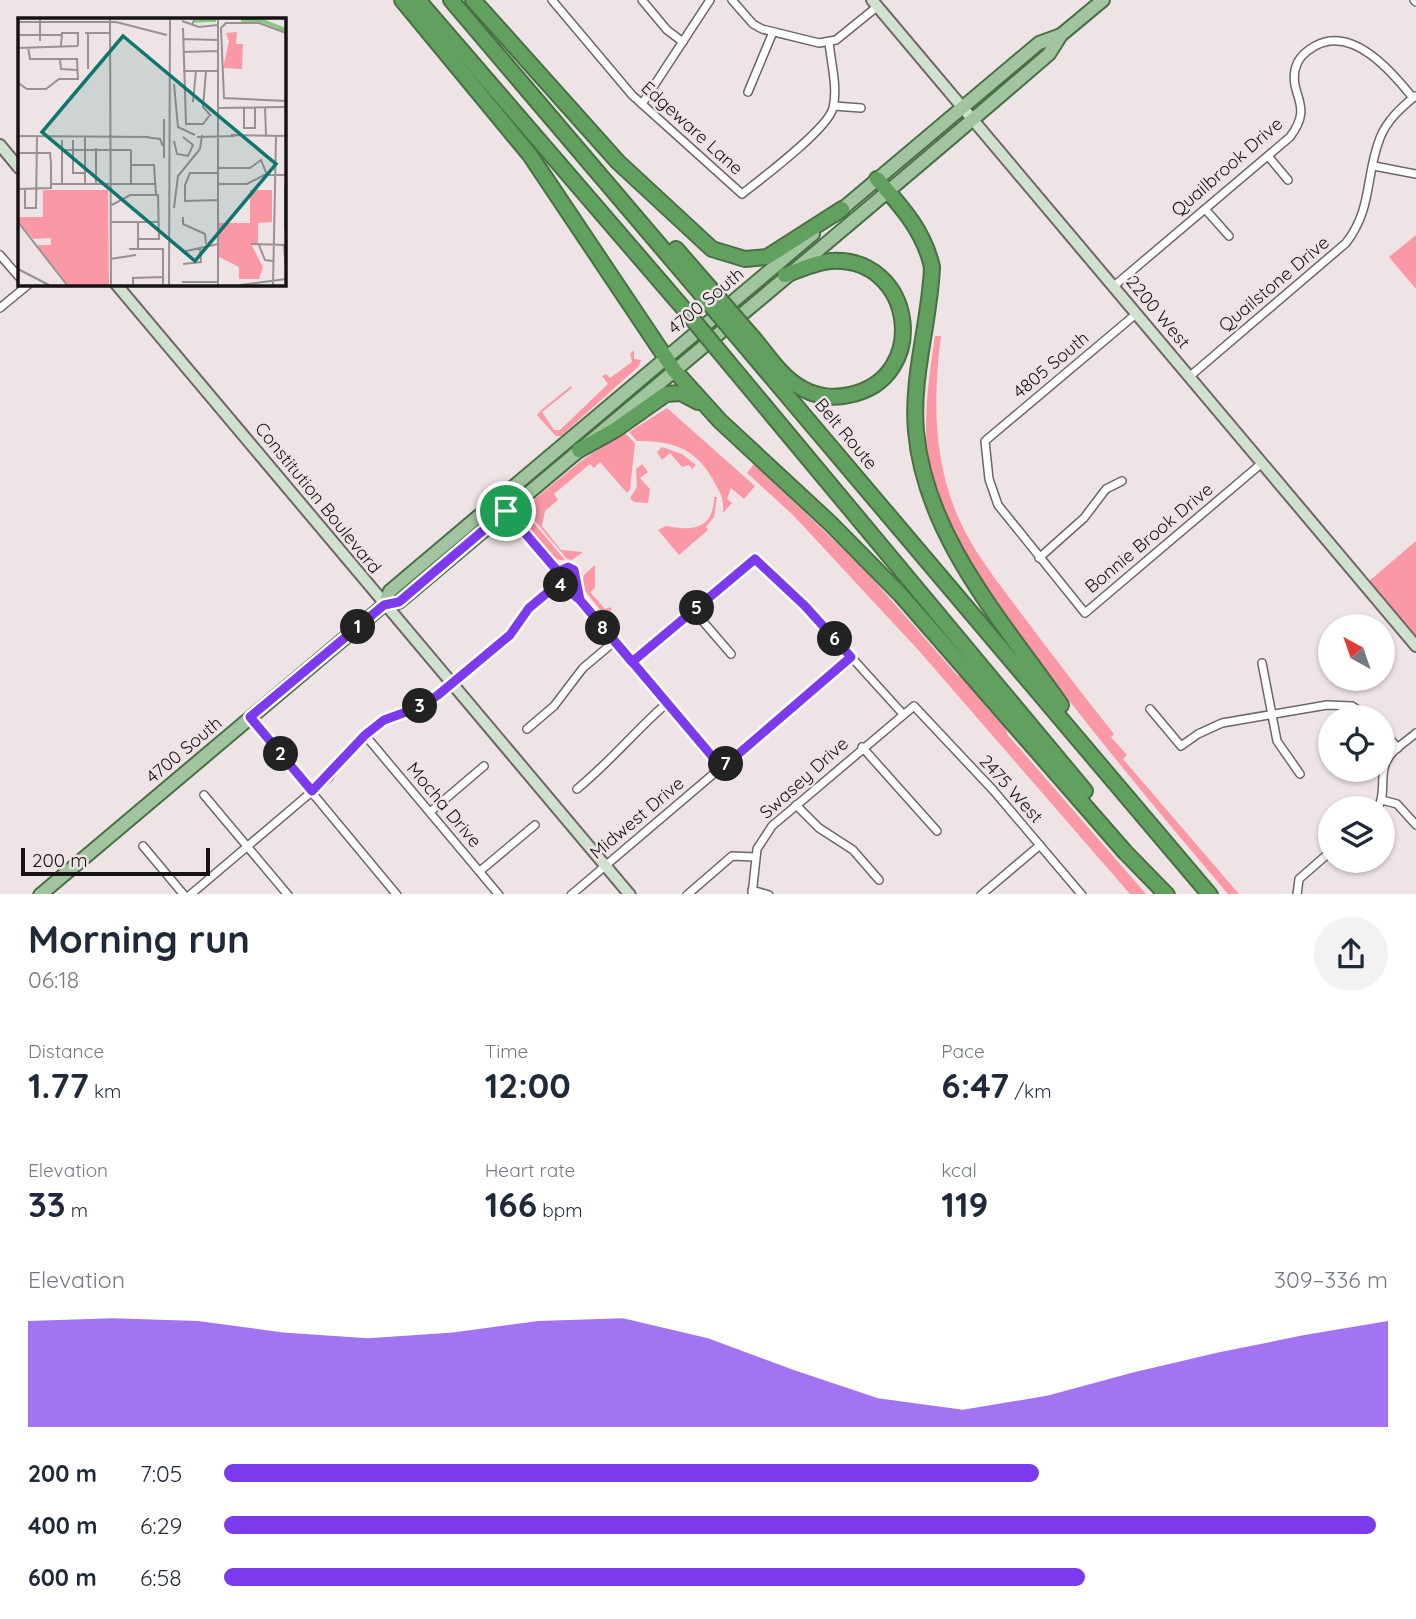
<!DOCTYPE html>
<html lang="en">
<head>
<meta charset="utf-8">
<style>
  :root { --surface:#fff; --page:#f2f2f3; --text:#1f2937; --muted:#747a83; --accent:#7c3aed }
  body { margin:0; font-family:Quicksand,sans-serif; background:var(--page); color:var(--text); height:100vh; display:flex; flex-direction:column; font-size:26px; white-space:nowrap }
  * { box-sizing:border-box; margin:0 }
  p { font-size:23px; color:var(--muted) }
  .icon { flex:none; width:38px; height:38px; fill:none; stroke:currentColor; stroke-width:2; stroke-linecap:round; stroke-linejoin:round }
  .map { position:relative; height:894px; overflow:hidden }
  .drawer { display:flex; flex-direction:column; background:var(--surface); flex:1 }
  .drawer>* { flex:none }
  .needle { width:46px; rotate:320deg }
  .fabs { position:absolute; left:1318px; top:614px; display:grid; gap:14px }
  .fabs a { display:grid; place-items:center; width:77px; height:77px; border-radius:50%; background:var(--surface); box-shadow:0 2px 5px #0004; font-size:35px }
  .scale { position:absolute; left:21px; bottom:18px; width:189px; box-sizing:border-box; padding-left:7px; border:4px solid #171314; border-top:0; font-size:19px; line-height:24px; white-space:nowrap; color:#171314; -webkit-text-stroke:5px #efe4e5; paint-order:stroke }
  .pin { position:absolute; display:grid; place-items:center; width:60px; height:60px; color:#fff; margin:-30px; border:4px solid #fff; border-radius:50%; box-shadow:0 2px 7px #0007 }
  .km { position:absolute; width:35px; height:35px; margin:-18px; border-radius:50%; background:#222; color:#fff; font-size:19px; line-height:35px; text-align:center }
  .round { display:grid; place-items:center; flex:none; width:74px; height:74px; border-radius:37px; background:var(--page) }
  .overview { display:flex; align-items:center; justify-content:space-between; height:119px; padding:0 28px }
  h1 { font-size:38px; font-weight:700; line-height:52px }
  .stats { display:grid; grid-template-columns:repeat(3,1fr); gap:10px; height:119px; padding:7px 28px }
  .stats div { display:grid; align-content:center }
  .stats b { font-size:35px; font-weight:700 }
  .stats small { font-size:19px; font-weight:400 }
  .stats p { font-size:19px }
  .chart { height:196px; padding:14px 28px }
  .chart p { display:flex; justify-content:space-between }
  .chart svg { width:100%; height:126px; margin-top:7px; fill:var(--accent); opacity:.7 }
  ul { padding:0 28px; list-style:none; font-size:23px }
  li { display:grid; grid-template-columns:112px 84px 1fr; align-items:center; height:52px }
  li i { height:18px; border-radius:9px; background:var(--accent) }
  .map>svg:first-child { display:block }
</style>
</head>
<body>
<div class="map">
<svg width="1416" height="895" viewBox="0 0 1416 895">
  <rect width="100%" height="100%" fill="#efe4e5"/>
  <!-- green -->
  <g fill="#fa98a6">
    <path d="M1416,235V289L1389,257Z"/>
    <path d="M935,336H941C933,397 933,462 959,519C974,553 998,582 1020,612C1051,653 1082,694 1114,734L1111,737L1127,755L1123,759L1239,894H1228C1157,810 1087,727 1022,638C987,589 949,542 933,483C920,434 928,384 935,336Z"/>
    <path d="M634,350V359L641,360L639,366L561,436H556L537,415L540,411L571,386L572,388L542,412L554,430H560L608,384L602,376L606,374L610,378L632,362L630,354Z"/>
    <path d="M667,408L755,486L744,499L731,488L727,499L732,503L723,513C724,496 720,493 712,478C694,447 671,441 637,441L629,432Z"/>
    <path d="M624,432L635,443L630,490L627,493L600,462L594,468L590,464L554,494L558,500L545,511L542,526L561,550L583,552L572,560L567,559L524,508L581,461Z"/>
    <path d="M662,447L682,454L696,465L692,469L689,465L682,467L670,453L662,460L657,452Z"/>
    <path d="M642,464L648,472L640,478L650,489L648,503L634,502L630,498L637,487L636,469Z"/>
    <path d="M754,464L863,568L958,676L961,674L1006,726L1007,734L1146,894H1130L920,652L793,515L747,473Z"/>
    <path d="M714,497H717L714,517L706,527L708,530L679,555L658,530L666,526C691,531 714,530 714,497Z"/>
    <path d="M522,509L565,560L568,561L554,559L518,516Z"/>
    <path d="M1416,541V637L1369,581Z"/>
    <path d="M595,565V588L590,592L605,609L611,607V612L606,617L582,587L584,575Z"/>
  </g>
  <g fill="none" stroke-linecap="round" stroke-linejoin="round">
    <defs>
      <g id="street">
        <path d="M552,0L632,95L742,194C761,179 828,129 833,108C838,88 831,63 829,42"/>
        <path d="M642,0L667,30L683,42"/>
        <path d="M732,0L753,24L762,29L819,43L836,40L878,6"/>
        <path d="M1414,0L1416,2"/>
        <path d="M748,92L773,32"/>
        <path d="M642,104L710,0"/>
        <path d="M834,106L861,108"/>
        <path d="M1268,156L1288,180"/>
        <path d="M1374,166L1416,174"/>
        <path d="M1205,209L1229,236"/>
        <path d="M0,255L19,277"/>
        <path d="M1114,286L1290,137C1314,105 1290,97 1295,70C1297,59 1306,51 1315,46C1353,25 1393,73 1413,98"/>
        <path d="M0,308L29,284"/>
        <path d="M1136,314L985,441L989,479L998,505L1085,613L1262,463"/>
        <path d="M1189,377L1346,243C1373,208 1365,176 1380,138C1387,120 1401,108 1415,96"/>
        <path d="M506,511L559,571"/>
        <path d="M1039,558L1084,518L1106,489L1122,481"/>
        <circle cx="567" cy="577" r="10"/>
        <path d="M564,587L580,600L722,768"/>
        <path d="M694,611L731,654"/>
        <path d="M632,662L755,559L805,606L902,713"/>
        <path d="M1262,663L1277,741L1300,774"/>
        <path d="M1150,709L1181,746L1198,734L1222,723L1327,705L1352,706L1370,718"/>
        <path d="M250,718L397,895"/>
        <path d="M527,729L554,706L583,668L615,641"/>
        <path d="M1382,731L1398,748"/>
        <path d="M365,735L499,895"/>
        <path d="M862,747L937,831"/>
        <path d="M577,789C610,762 635,731 667,703"/>
        <path d="M204,795L288,895"/>
        <path d="M1382,800L1397,804L1416,825"/>
        <path d="M796,805L819,828L853,850L879,880"/>
        <path d="M1378,808C1386,793 1380,780 1385,765C1389,751 1406,742 1416,733"/>
        <path d="M430,812L484,766"/>
        <path d="M143,846L184,895"/>
        <path d="M480,871L535,825"/>
        <path d="M752,890L769,895"/>
        <path d="M190,895L328,778L349,750L365,735L384,720L420,707L438,695L510,635L529,608L559,583"/>
        <path d="M571,895L851,657"/>
        <path d="M687,895L732,856L755,857"/>
        <path d="M752,895L757,849L772,826L914,706L993,790L1082,895"/>
        <path d="M981,895L1040,845"/>
        <path d="M1297,895L1299,879L1330,852"/>
      </g>
      <g id="secondary">
        <path d="M872,0L1416,646"/>
        <path d="M0,145L19,168"/>
        <path d="M116,284L630,895"/>
      </g>
      <g id="primary">
        <path d="M835,215L1039,43L1061,35"/>
        <path d="M384,605L399,602C615,419 835,239 1049,54L1061,35L1103,0"/>
        <path d="M40,895L384,605L390,591L813,234"/>
      </g>
      <g id="highway">
        <path d="M402,0L530,155L674,370L720,421L831,524L901,595L1125,852L1167,895"/>
        <path d="M418,0L684,309"/>
        <path d="M451,0L702,295"/>
        <path d="M473,0L618,162L712,249L745,259L767,257L842,209"/>
        <path d="M877,179C901,206 924,231 932,267C930,321 911,377 916,431C925,536 1003,622 1061,705"/>
        <path d="M676,249L709,287"/>
        <path d="M754,339C767,354 780,375 798,386C813,396 832,399 849,395C931,379 915,256 831,261C815,262 800,270 785,275"/>
        <path d="M746,347L1210,895"/>
        <path d="M728,362L1085,791"/>
        <path d="M579,450L615,430L666,394L681,393L698,402"/>
      </g>
    </defs>
    <!-- street casing -->
    <use href="#street" stroke="#6e6566" stroke-width="10"/>
    <!-- secondary casing -->
    <use href="#secondary" stroke="#6e6566" stroke-width="14"/>
    <!-- primary casing -->
    <use href="#primary" stroke="#486f45" stroke-width="16"/>
    <!-- highway casing -->
    <use href="#highway" stroke="#486f45" stroke-width="18"/>
    <!-- street -->
    <use href="#street" stroke="#fff" stroke-width="7"/>
    <!-- secondary -->
    <use href="#secondary" stroke="#d0e2cf" stroke-width="10"/>
    <!-- primary -->
    <use href="#primary" stroke="#a1c69f" stroke-width="12"/>
    <!-- highway -->
    <use href="#highway" stroke="#62a05f" stroke-width="14"/>
    <defs>
      <g id="highway-bridge">
        <path d="M709,287L754,339"/>
        <path d="M702,295L746,347"/>
        <path d="M684,309L728,362"/>
      </g>
    </defs>
    <!-- highway-bridge casing -->
    <use href="#highway-bridge" stroke="#486f45" stroke-width="18" stroke-linecap="butt"/>
    <!-- highway-bridge -->
    <use href="#highway-bridge" stroke="#62a05f" stroke-width="14"/>
  </g>
  <g fill="none" stroke-linecap="round" stroke-linejoin="round">
    <defs>
      <path id="route" d="M506,511L399,602L384,605L250,717L312,791L365,735L384,720L420,707L438,695L510,635L529,608L559,583L580,600L632,662L755,559L805,606L851,657L722,768L580,600L574,570L568,567L559,571L554,567L506,511"/>
    </defs>
    <!-- route casing -->
    <use href="#route" stroke="#fff" stroke-width="14"/>
    <!-- route -->
    <use href="#route" stroke="#7c3aed" stroke-width="9"/>
  </g>
  <g text-anchor="middle" stroke-width="5" stroke-linejoin="round" paint-order="stroke">
    <!-- street labels -->
    <g font-size="18" fill="#171314" stroke="#efe4e5">
      <text transform="translate(692 128) rotate(42)" y="6">Edgeware Lane</text>
      <text transform="translate(1227 167) rotate(-41)" y="6">Quailbrook Drive</text>
      <text transform="translate(1274 284) rotate(-40)" y="6">Quailstone Drive</text>
      <text transform="translate(706 301) rotate(-40)" y="6">4700 South</text>
      <text transform="translate(1158 312) rotate(50)" y="6">2200 West</text>
      <text transform="translate(1051 365) rotate(-40)" y="6">4805 South</text>
      <text transform="translate(846 434) rotate(50)" y="6">Belt Route</text>
      <text transform="translate(318 498) rotate(51)" y="6">Constitution Boulevard</text>
      <text transform="translate(1149 538) rotate(-40)" y="6">Bonnie Brook Drive</text>
      <text transform="translate(184 750) rotate(-40)" y="6">4700 South</text>
      <text transform="translate(804 778) rotate(-42)" y="6">Swasey Drive</text>
      <text transform="translate(1011 789) rotate(48)" y="6">2475 West</text>
      <text transform="translate(444 805) rotate(50)" y="6">Mocha Drive</text>
      <text transform="translate(637 818) rotate(-40)" y="6">Midwest Drive</text>
    </g>
  </g>
  <!-- overview -->
  <g transform="translate(18 18)">
    <rect width="268" height="268" fill="#efe4e5"/>
    <path d="M219,14L218,26H225L224,51L205,50L211,23L208,15ZM25,172H90L91,267H50L19,227H33V220L15,221L0,203V199H25ZM232,172H254V204L240,205V226H233L245,249L241,261H221V249L201,239V205H232Z" fill="#fa98a6"/>
    <path fill="none" stroke="#83ca7f" stroke-width="3.5" d="M223,2L245,3L268,12M177,3L198,2"/>
    <path fill="none" stroke="#999091" stroke-width="2" d="M22,0V23M92,0L93,267M200,0V267M164,3L181,9L200,7M0,4H98L149,17M174,7L177,0H196M165,10L168,106H185L191,98M67,15H92M70,15V51M268,15L241,5H208L203,10L206,80L268,83M0,17H43M165,21L200,22M43,28L44,15H60V28M0,30L60,28M165,34L200,33M42,41L43,51L60,52M165,53H200M188,53L185,89L193,98M0,65L9,71H28L41,61H60L59,41H12L10,29M156,66L160,109L177,117M175,84L178,53M247,89L248,118M200,90L268,89M226,110H237V89M226,111V89M213,117L268,118M0,118L132,119M127,119L142,121L145,128M179,119L217,118M44,122V166M55,122V155H67M156,123L159,136L170,138L175,127L165,119M44,132H113M113,132V166M0,135H32L33,145V170L0,171M146,140V101M113,147H136L138,177M200,150H232L243,142L249,157M33,166H138M67,166V118M78,166V130M200,166H229L246,157H268M7,171V190H18L19,118M200,182L167,183V167L172,155H200M92,188L112,177H140L141,221H120M156,190L160,158L182,131L184,117M165,199V206L187,216L188,226M0,204L49,267M92,204H141M267,211V168M233,226L268,227M241,227L247,242L255,243M266,227L268,252M111,231H145V267M120,231V204M164,234L200,226M92,241L118,237M165,246L183,244L182,230M0,251L31,267M164,264H200M115,267V260L145,259M151,267L152,0M222,267L268,261M255,267L258,118"/>
    <path fill="#0f766e" fill-opacity="0.15" stroke="#0f766e" stroke-width="3.5" d="M105,18L258,146L177,243L24,114Z"/>
    <rect width="268" height="268" fill="none" stroke="#171314" stroke-width="3.5"/>
  </g>
</svg>
<div class="fabs">
<a><svg class="needle" viewBox="-14 -14 28 28"><path d="M0-13l5 13h-10z" fill="#e53935"/><path d="M0 13l5-13h-10z" fill="#747a83"/></svg></a>
<a><svg class="icon" aria-label="locate" viewBox="0 0 24 24"><circle cx="12" cy="12" r="6"/><path d="M12 2v4M12 18v4M2 12h4M18 12h4"/></svg></a>
<a><svg class="icon" aria-label="layers" viewBox="0 0 24 24"><path d="M12 4l9 5-9 5-9-5zM3 14l9 5 9-5"/></svg></a>
</div>
<div class="scale">200 m</div>
<div class="pin" style="left:506px;top:511px;background:#1e9e55"><svg class="icon" aria-label="arrive" viewBox="0 0 24 24"><path d="M6 21V4h12l-3 4 3 4H6"/></svg></div>
<b class="km" style="left:358px;top:627px">1</b>
<b class="km" style="left:281px;top:754px">2</b>
<b class="km" style="left:420px;top:706px">3</b>
<b class="km" style="left:561px;top:585px">4</b>
<b class="km" style="left:697px;top:608px">5</b>
<b class="km" style="left:835px;top:639px">6</b>
<b class="km" style="left:726px;top:764px">7</b>
<b class="km" style="left:603px;top:628px">8</b>
</div>
<section class="drawer">
<div class="overview"><div><h1>Morning run</h1><p>06:18</p></div><a class="round"><svg class="icon" aria-label="share" viewBox="0 0 24 24"><path d="M12 15V3M7 8l5-5 5 5M5 13v7h14v-7"/></svg></a></div>
<div class="stats">
<div><p>Distance</p><b>1.77<small> km</small></b></div>
<div><p>Time</p><b>12:00</b></div>
<div><p>Pace</p><b>6:47<small> /km</small></b></div>
</div>
<div class="stats">
<div><p>Elevation</p><b>33<small> m</small></b></div>
<div><p>Heart rate</p><b>166<small> bpm</small></b></div>
<div><p>kcal</p><b>119</b></div>
</div>
<div class="chart"><p><span>Elevation</span>309–336 m</p>
<svg viewBox="0 0 160 44" preserveAspectRatio="none"><path d="M0 44V7L10 6L20 7L30 11L40 13L50 11L60 7L70 6L80 13L90 24L100 34L110 38L120 33L130 25L140 18L150 12L160 7V44z"/></svg>
</div>
<ul>
<li><b>200 m</b>7:05<i style="width:70%"></i></li>
<li><b>400 m</b>6:29<i style="width:99%"></i></li>
<li><b>600 m</b>6:58<i style="width:74%"></i></li>
</ul>
</section>
</body>
</html>
